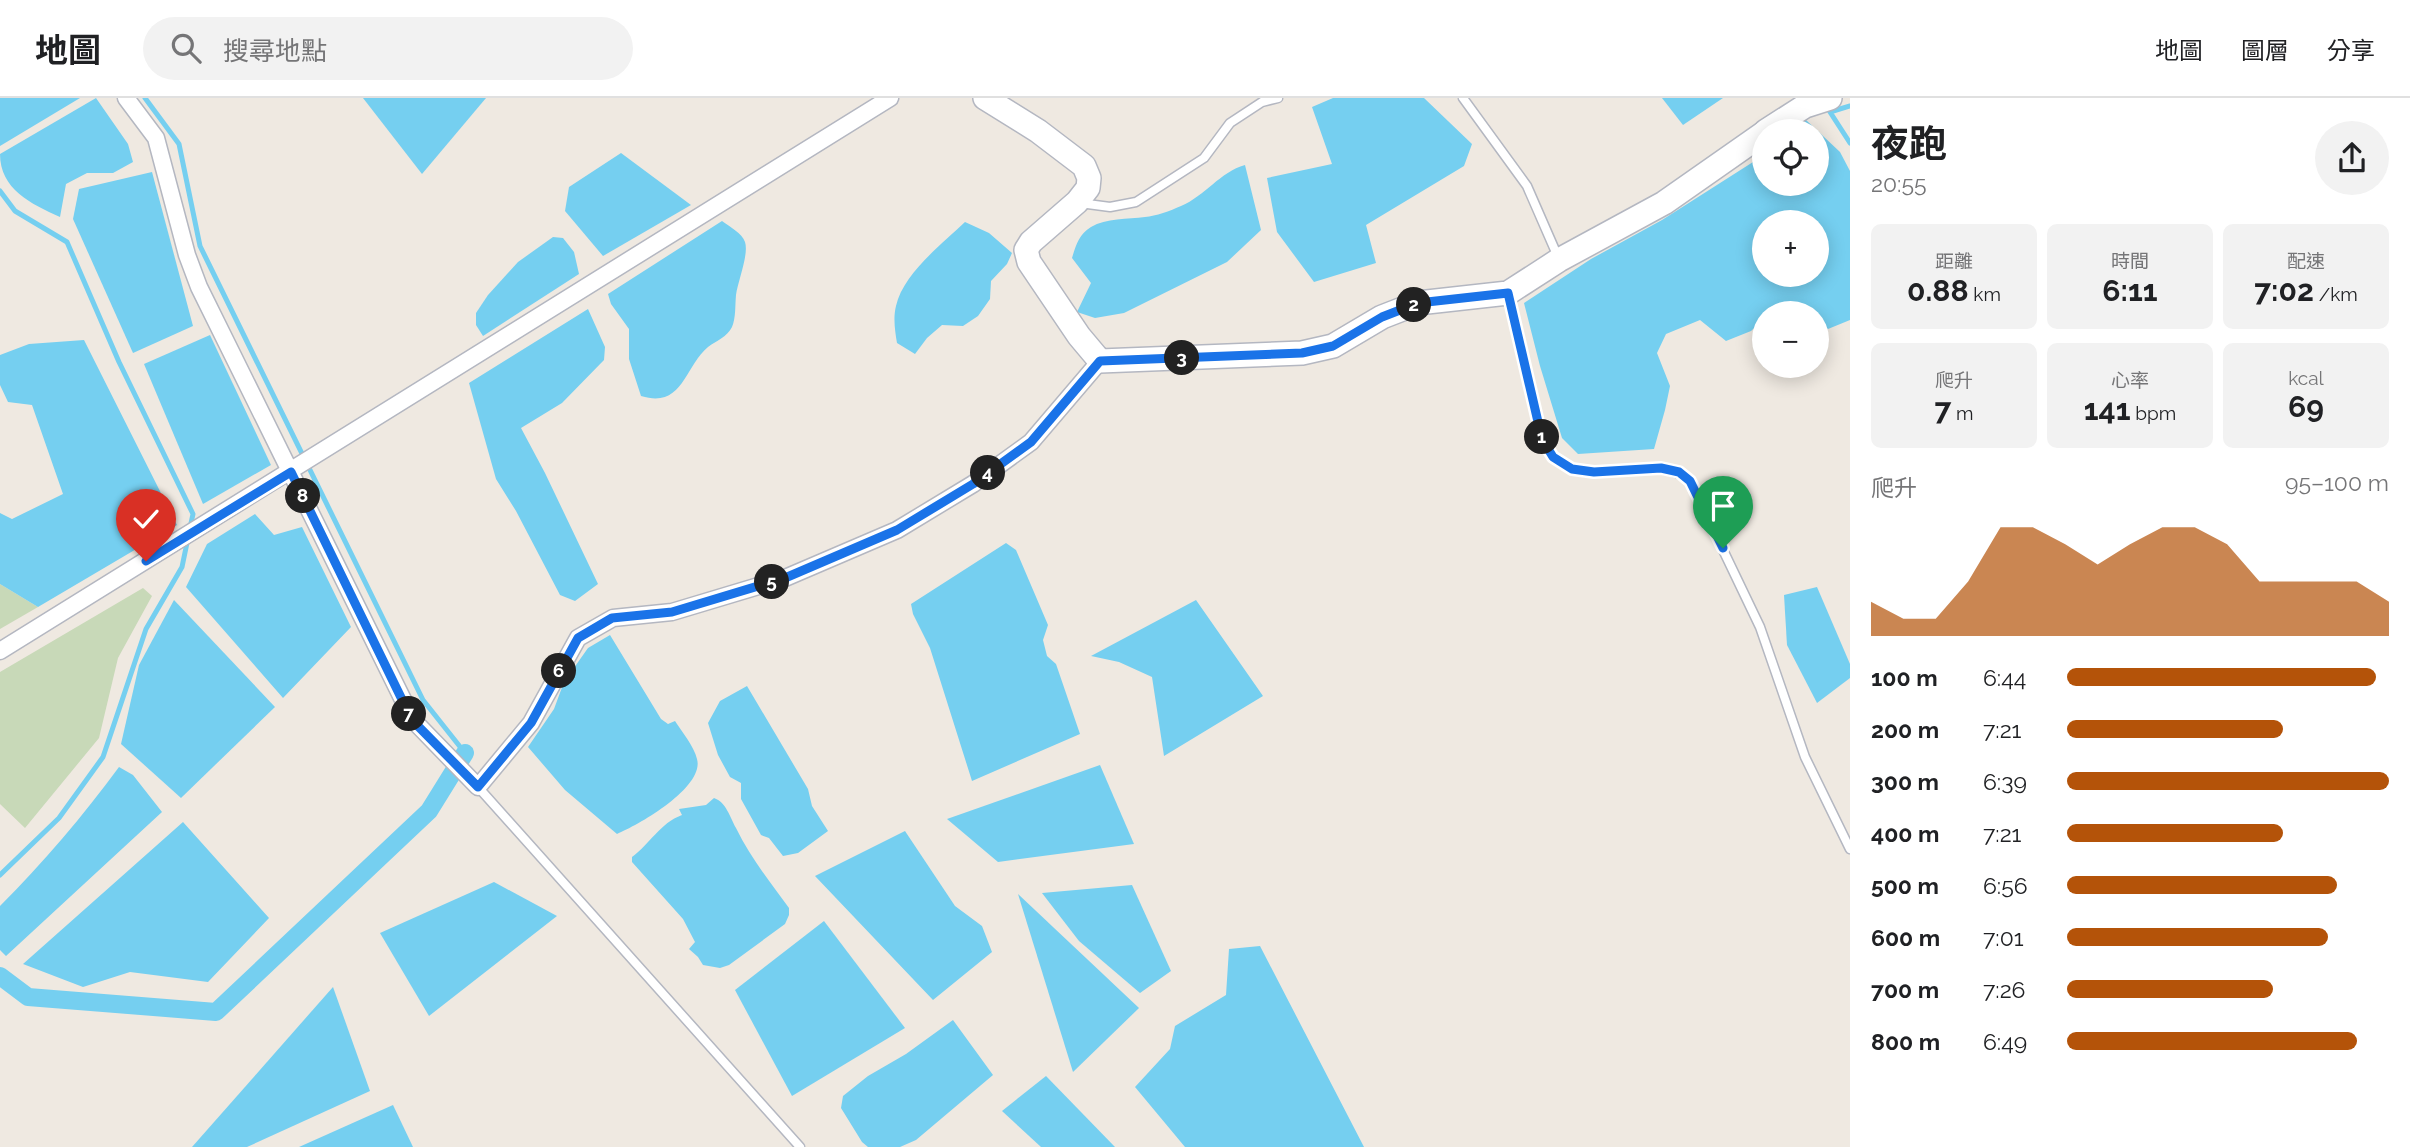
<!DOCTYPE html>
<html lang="zh-TW">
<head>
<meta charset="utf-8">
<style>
  :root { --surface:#fff; --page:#f2f2f2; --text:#202124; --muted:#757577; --line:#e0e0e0; --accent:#b45309 }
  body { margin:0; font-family:Raleway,"Noto Sans TC",sans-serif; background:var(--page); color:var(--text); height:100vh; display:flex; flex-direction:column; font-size:26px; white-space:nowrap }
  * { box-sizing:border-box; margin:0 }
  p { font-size:23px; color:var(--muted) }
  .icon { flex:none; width:38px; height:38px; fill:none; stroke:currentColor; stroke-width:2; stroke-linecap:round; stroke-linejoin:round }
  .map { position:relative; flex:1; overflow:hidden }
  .sheet { display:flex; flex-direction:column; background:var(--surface); width:560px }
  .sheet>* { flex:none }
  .tools { position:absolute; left:1752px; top:21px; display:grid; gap:14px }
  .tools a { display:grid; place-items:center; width:77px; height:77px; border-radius:50%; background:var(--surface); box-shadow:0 4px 18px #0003; font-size:35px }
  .pin { position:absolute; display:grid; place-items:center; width:60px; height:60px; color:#fff; margin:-72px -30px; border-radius:50% 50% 50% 0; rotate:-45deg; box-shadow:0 0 7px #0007 }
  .pin .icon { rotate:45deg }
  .km { position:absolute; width:35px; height:35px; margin:-18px; border-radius:50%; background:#222; color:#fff; font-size:19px; line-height:35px; text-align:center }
  .round { display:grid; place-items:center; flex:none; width:74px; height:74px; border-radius:37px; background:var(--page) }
  .head { display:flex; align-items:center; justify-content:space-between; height:119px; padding:0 21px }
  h1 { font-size:38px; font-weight:700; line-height:52px }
  .stats { display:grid; grid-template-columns:repeat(3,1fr); gap:10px; height:119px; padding:7px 21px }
  .stats div { display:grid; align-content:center; border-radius:10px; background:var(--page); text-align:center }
  .stats b { font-size:30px; font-weight:700 }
  .stats small { font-size:19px; font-weight:400 }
  .stats p { font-size:19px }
  .chart { height:196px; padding:14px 21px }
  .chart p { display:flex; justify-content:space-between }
  .chart svg { width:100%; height:126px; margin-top:7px; fill:var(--accent); opacity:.7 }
  ul { padding:0 21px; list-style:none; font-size:23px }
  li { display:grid; grid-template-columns:112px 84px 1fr; align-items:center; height:52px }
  li i { height:18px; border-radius:9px; background:var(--accent) }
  header { display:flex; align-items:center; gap:42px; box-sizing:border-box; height:98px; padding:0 35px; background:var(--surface); border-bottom:2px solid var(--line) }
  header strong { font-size:33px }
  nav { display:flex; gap:38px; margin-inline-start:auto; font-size:24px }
  .search { width:490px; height:63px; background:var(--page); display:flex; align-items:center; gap:18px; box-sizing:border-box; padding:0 24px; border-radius:38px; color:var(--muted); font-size:26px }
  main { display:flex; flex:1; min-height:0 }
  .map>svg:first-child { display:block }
</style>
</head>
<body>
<header>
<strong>地圖</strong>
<div class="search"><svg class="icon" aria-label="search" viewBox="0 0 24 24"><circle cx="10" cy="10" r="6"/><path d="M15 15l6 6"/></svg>搜尋地點</div>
<nav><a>地圖</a><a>圖層</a><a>分享</a></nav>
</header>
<main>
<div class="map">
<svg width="1850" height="1049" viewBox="0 0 1850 1049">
  <rect width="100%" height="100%" fill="#efe9e1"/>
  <!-- cemetery -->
  <g fill="#c8d9b8">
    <path d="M0,486L38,509L0,531Z"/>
    <path d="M143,490L152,498L118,560L99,640L25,730L0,706V574Z"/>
  </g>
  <!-- water -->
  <g fill="#75cff0" fill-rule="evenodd">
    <path d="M0,0H80L0,48Z"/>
    <path d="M96,0L128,46L133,64L113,75H87L66,86L60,119C31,106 0,91 0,56Z"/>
    <path d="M363,0H486L422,76Z"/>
    <path d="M1333,0H1424L1472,46L1464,68L1366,127L1376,165L1314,184L1277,134L1267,80L1332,66L1312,9Z"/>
    <path d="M1662,0H1723L1683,27Z"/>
    <path d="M1806,22L1840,54L1850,73V222L1828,231L1817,221L1816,215H1809L1797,205L1773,215H1764V221L1751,233L1726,243L1700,222L1666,236L1657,255L1670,288L1665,312L1654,351L1578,356L1562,340L1540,268L1524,205L1591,161L1662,122L1764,57V86H1816V33H1793ZM1764,124H1816V177H1764Z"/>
    <path d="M621,55L691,107L603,158L565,113L569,89Z"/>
    <path d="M1245,67L1261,132L1227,164L1124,215L1095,220L1077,214L1091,185L1072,160C1076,147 1079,136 1091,129C1106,120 1128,121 1145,119C1156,118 1170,113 1181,108C1205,98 1220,74 1245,67Z"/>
    <path d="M152,74L193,228L133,255L73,121L79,91Z"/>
    <path d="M722,123C730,129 742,135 745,144C749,156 738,183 736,197C735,207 736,220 732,229C727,239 716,243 708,249C684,269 683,311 641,298L629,261V231L611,206L608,196Z"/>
    <path d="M965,124L989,135L1012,155L1007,166L991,183L990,201L978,218L963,228L942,227L927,240L915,256L897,245C895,233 893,220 896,208C903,176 942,146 965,124Z"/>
    <path d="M553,139L563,140L574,154L579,176L483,238L476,227V215L488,197L518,164Z"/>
    <path d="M588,211L605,249L604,262L562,305L521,330L545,375L598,486L575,503L560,497L516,413L496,381L469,285Z"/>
    <path d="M210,237L271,367L203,406L144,266Z"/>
    <path d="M84,242L177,427L38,509L0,486V415L12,421L63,396L32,307L8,304L0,287V257L29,246Z"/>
    <path d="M255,416L274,437L302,429L351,529L283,600L186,489L207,446Z"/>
    <path d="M1006,445L1016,452L1048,527L1043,542L1047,558L1056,566L1080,636L972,683L930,550L913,516L911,506Z"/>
    <path d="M1817,489L1850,566V580L1817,605L1787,547L1784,497Z"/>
    <path d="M174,502L275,609L181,700L121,646L139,567Z"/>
    <path d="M1196,502L1263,598L1164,658L1152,579L1119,564L1091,558Z"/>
    <path d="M610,537L661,621L668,626L675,623C682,634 694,648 697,661C705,689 639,727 617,736L565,692L528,649L554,611L564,584L588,550Z"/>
    <path d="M747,588L808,691L812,708L828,733L798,755L783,758L769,740L761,737L741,701V685L730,679L718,657L708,625L720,603Z"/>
    <path d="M1100,667L1134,746L998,764L947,721Z"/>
    <path d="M119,669L133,677L162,714L6,858L0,852V808C43,765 83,718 119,669Z"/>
    <path d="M714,700C726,704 730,719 736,730C750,759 770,784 789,810V817L785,826L729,867L720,870L703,867L698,859L689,851L695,844L683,821L632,764V759C650,746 660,725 682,717L679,711L706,707Z"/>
    <path d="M183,724L269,820L208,884L130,874L83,889L23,866Z"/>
    <path d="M905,733L955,808L982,828L992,854L933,902L815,778Z"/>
    <path d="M494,784L557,818L429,918L380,835Z"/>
    <path d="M1132,787L1171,873L1140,895L1079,843L1042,795Z"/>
    <path d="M1018,796L1139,910L1073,974Z"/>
    <path d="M824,823L905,930L792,998L735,892Z"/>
    <path d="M1260,848L1364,1049H1185L1135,989L1170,951L1175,928L1226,897L1229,851Z"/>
    <path d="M333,889L370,993L247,1049H192Z"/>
    <path d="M953,922L993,977L916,1042L900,1049H868L862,1044L841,1010L843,998L868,978L906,956Z"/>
    <path d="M1046,978L1115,1049H1041L1002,1013Z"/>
    <path d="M393,1007L413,1049H299Z"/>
  </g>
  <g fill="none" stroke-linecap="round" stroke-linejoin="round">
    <!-- stream -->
    <g stroke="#75cff0" stroke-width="5">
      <path d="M145,0L179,46L200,148L423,602L465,655"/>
      <path d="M1850,8L1830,14L1850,45"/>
      <path d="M0,93L15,113L67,144L119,264L193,416L190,430"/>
      <path d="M0,777L59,720L103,659L146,531L182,469L188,440"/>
    </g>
    <!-- canal -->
    <path stroke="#75cff0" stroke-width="18" d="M0,878L28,899L216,914L429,713L465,655"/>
    <defs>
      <g id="lane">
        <path d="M1463,0L1527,88L1558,159"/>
        <path d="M1080,105L1110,109L1136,104L1204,60L1230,25L1262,4L1278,0"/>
        <path d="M1509,198L1542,341C1546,347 1549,356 1554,360C1592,395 1651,351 1690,383L1760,529L1805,659L1850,751"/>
        <path d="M478,689L800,1049"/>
      </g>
      <g id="street">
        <path d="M126,0L156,40L187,157L199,189L413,622L478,689L531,625L578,540L613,520L672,514L785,480L897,432L973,386L1031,344L1100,263"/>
        <path d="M0,553L890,0"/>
      </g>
      <g id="secondary">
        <path d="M985,0L1038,33L1084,68L1089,80L1088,90L1077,104L1031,144L1026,152L1029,164L1079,238L1100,263L1302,255L1333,248L1382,219L1418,205L1508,195L1559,162L1664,105L1764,35"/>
        <path d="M1766,33L1805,8L1830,0"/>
      </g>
    </defs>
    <!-- lane casing -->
    <use href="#lane" stroke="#b4b7c1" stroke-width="11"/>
    <!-- street casing -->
    <use href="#street" stroke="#b4b7c1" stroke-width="19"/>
    <!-- secondary casing -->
    <use href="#secondary" stroke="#b4b7c1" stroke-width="26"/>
    <!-- lane -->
    <use href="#lane" stroke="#fff" stroke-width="8"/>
    <!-- street -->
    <use href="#street" stroke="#fff" stroke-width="16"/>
    <!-- secondary -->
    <use href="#secondary" stroke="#fff" stroke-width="23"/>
  </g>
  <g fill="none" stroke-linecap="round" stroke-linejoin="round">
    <defs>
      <path id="route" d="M146,463L291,374L412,622L478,689L531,625L578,540L612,520L672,514L785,480L897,432L973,386L1031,344L1100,263L1302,255L1333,248L1382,219L1418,205L1508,195L1542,341L1553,359L1572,371L1594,374L1661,370L1679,374L1690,383L1723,450"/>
    </defs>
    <!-- route casing -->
    <use href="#route" stroke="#fff" stroke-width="14"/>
    <!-- route -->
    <use href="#route" stroke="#1a73e8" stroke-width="9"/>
  </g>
</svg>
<div class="tools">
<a><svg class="icon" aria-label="locate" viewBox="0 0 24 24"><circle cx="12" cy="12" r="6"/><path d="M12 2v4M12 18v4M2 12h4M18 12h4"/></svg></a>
<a>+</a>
<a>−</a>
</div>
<div class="pin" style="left:1723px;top:450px;background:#1e9e55"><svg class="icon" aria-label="arrive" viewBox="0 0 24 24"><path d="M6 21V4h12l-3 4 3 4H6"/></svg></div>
<div class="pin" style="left:146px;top:463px;background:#d93025"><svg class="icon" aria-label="check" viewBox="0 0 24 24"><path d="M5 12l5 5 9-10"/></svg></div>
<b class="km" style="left:1542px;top:339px">1</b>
<b class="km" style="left:1414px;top:207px">2</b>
<b class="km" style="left:1182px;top:260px">3</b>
<b class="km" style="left:988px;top:375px">4</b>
<b class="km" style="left:772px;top:484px">5</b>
<b class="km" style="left:559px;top:573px">6</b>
<b class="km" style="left:409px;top:616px">7</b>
<b class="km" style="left:303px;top:398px">8</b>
</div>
<section class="sheet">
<div class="head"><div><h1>夜跑</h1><p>20:55</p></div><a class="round"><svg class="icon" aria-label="share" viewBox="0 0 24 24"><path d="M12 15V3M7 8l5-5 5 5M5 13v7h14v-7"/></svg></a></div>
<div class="stats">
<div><p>距離</p><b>0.88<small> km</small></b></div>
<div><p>時間</p><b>6:11</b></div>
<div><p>配速</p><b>7:02<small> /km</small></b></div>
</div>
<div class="stats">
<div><p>爬升</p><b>7<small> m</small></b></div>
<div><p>心率</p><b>141<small> bpm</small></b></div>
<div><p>kcal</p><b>69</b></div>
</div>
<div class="chart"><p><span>爬升</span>95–100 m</p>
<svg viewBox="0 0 160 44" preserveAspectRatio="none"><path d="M0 44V32L10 38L20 38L30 25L40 6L50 6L60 12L70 19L80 12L90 6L100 6L110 12L120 25L130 25L140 25L150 25L160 32V44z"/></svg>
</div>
<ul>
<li><b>100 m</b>6:44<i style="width:96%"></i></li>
<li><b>200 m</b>7:21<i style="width:67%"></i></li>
<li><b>300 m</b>6:39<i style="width:100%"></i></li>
<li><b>400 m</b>7:21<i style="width:67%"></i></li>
<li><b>500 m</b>6:56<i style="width:84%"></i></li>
<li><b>600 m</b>7:01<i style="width:81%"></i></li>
<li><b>700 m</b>7:26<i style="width:64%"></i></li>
<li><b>800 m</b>6:49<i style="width:90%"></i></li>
</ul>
</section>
</main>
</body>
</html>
